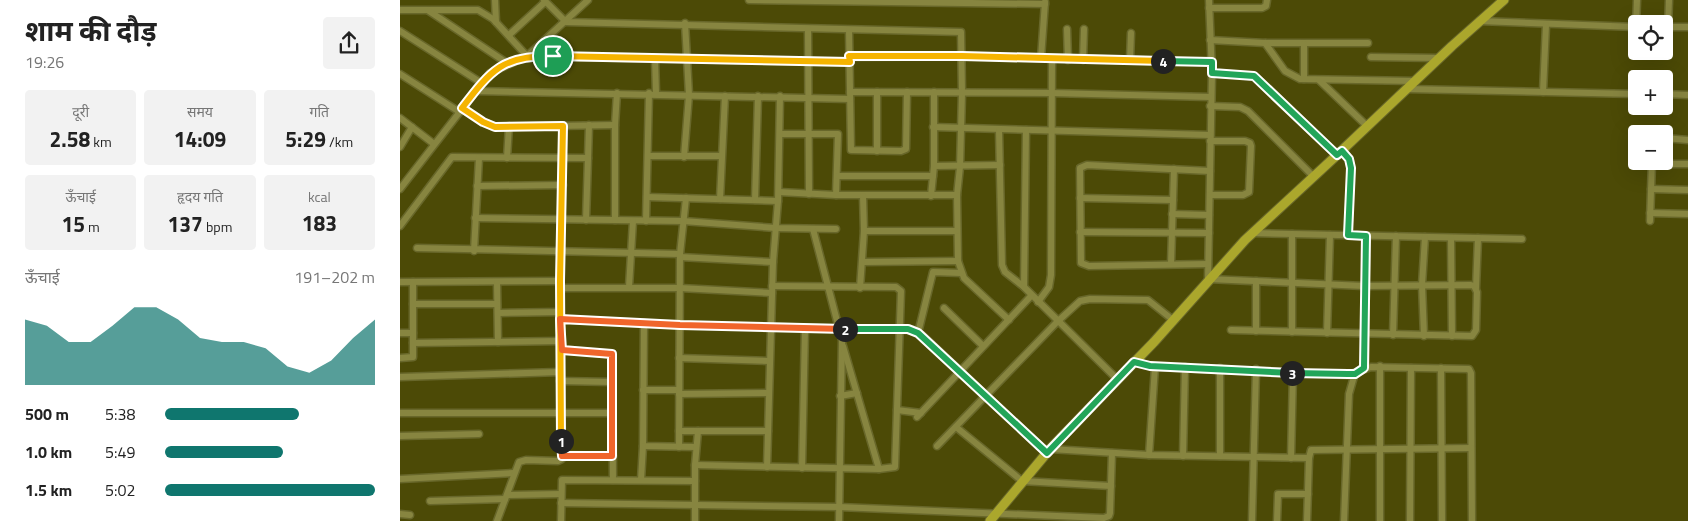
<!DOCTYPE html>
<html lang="hi">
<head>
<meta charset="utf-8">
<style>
  :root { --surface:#fff; --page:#f2f2f2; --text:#222; --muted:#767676; --accent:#0f766e }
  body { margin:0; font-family:"Titillium Web","Noto Sans Devanagari",sans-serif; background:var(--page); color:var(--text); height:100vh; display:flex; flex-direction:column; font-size:19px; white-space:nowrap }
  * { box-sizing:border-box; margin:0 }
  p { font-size:16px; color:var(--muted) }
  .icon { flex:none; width:28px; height:28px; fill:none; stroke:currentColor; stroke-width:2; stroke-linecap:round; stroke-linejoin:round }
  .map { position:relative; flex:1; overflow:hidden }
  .sheet { display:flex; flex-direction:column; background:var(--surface); width:400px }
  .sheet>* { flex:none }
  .buttons { position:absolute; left:1228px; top:15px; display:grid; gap:10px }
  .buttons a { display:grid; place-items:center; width:45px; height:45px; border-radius:5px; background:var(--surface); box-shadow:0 5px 20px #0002; font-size:25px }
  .pin { position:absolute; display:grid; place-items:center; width:42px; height:42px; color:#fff; margin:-21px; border:2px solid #fff; border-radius:50%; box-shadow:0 1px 5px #0007 }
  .km { position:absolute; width:25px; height:25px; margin:-12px; border-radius:50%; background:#222; color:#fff; font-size:14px; line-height:25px; text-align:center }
  .round { display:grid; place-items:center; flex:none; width:52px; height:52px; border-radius:5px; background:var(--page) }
  .headline { display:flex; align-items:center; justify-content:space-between; height:85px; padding:0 25px }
  h1 { font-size:28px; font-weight:700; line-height:38px }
  .figures { display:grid; grid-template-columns:repeat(3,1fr); gap:8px; height:85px; padding:5px 25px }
  .figures div { display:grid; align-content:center; border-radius:5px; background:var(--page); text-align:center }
  .figures b { font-size:21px; font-weight:700 }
  .figures small { font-size:14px; font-weight:400 }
  .figures p { font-size:14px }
  .chart { height:140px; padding:10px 25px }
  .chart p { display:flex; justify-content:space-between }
  .chart svg { width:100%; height:90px; margin-top:5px; fill:var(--accent); opacity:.7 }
  ul { padding:0 25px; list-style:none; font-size:16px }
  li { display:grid; grid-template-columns:80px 60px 1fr; align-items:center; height:38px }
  li i { height:12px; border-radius:6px; background:var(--accent) }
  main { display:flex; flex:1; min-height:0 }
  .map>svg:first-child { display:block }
</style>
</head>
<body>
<main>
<section class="sheet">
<div class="headline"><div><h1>शाम की दौड़</h1><p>19:26</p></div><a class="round"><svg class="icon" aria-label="share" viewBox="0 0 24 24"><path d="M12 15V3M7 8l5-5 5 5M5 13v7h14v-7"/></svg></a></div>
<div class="figures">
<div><p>दूरी</p><b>2.58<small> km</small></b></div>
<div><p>समय</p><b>14:09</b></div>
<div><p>गति</p><b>5:29<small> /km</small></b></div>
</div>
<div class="figures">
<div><p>ऊँचाई</p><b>15<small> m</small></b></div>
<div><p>हृदय गति</p><b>137<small> bpm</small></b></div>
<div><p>kcal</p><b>183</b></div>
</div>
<div class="chart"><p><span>ऊँचाई</span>191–202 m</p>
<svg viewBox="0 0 160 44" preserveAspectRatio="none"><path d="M0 44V12L10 15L20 23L30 23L40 15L50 6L60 6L70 12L80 21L90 23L100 23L110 26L120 35L130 38L140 32L150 21L160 12V44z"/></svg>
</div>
<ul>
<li><b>500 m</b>5:38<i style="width:64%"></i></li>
<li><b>1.0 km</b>5:49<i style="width:56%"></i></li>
<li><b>1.5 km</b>5:02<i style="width:100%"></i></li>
</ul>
</section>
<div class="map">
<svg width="1288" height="521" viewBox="0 0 1288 521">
  <rect width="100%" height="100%" fill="#4c4a06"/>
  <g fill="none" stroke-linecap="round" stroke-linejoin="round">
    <defs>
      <g id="street">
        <path d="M95,0L96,22"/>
        <path d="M144,0L166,22L561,32L562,93L560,167L557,195L558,261L564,278L609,320"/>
        <path d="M349,0L645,4"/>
        <path d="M809,0L812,73L808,279L964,286L1071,285L1074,286L1077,292L1076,330L1072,336L831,330"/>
        <path d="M809,8H862L866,6L867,0"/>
        <path d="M0,10H78L93,19L127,56L449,62"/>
        <path d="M29,11L107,63"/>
        <path d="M1079,21L1236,27"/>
        <path d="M1236,27L1237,0"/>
        <path d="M1265,27H1288"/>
        <path d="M1268,27L1269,0"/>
        <path d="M408,29L409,194"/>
        <path d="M667,29L668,60"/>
        <path d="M449,30L451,150L501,151L506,149L507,92"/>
        <path d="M0,31L80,82"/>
        <path d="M109,35L145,2"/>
        <path d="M810,40L865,43H968"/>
        <path d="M865,43L885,71L900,79L1015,81"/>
        <path d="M904,44V79"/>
        <path d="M449,57L562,56L812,62"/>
        <path d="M971,57L1039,58"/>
        <path d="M255,58L256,93"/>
        <path d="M641,58L645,2"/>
        <path d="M683,60L684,29"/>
        <path d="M730,60L731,33"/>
        <path d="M812,73L854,76L937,155"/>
        <path d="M0,74L58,111"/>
        <path d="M919,80L968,127"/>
        <path d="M1007,89L1236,94"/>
        <path d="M75,91L450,99"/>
        <path d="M450,92L651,93L810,97"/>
        <path d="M477,92V151"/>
        <path d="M1143,92L1146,25"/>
        <path d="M1264,94L1288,95"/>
        <path d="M810,106L840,107L848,111L914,177"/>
        <path d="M62,108L83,122L95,127L215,125"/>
        <path d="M0,118L34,144"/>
        <path d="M533,127L810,135"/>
        <path d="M599,130L602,265L605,272L624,287"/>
        <path d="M626,130L624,287L718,380"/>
        <path d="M380,134H438L436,195"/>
        <path d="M1264,138L1288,140"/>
        <path d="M810,141H845L850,143L851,146L849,192L843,195H810"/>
        <path d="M0,147L12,127"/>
        <path d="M942,151L949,159L951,168L948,235"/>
        <path d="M248,156H321"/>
        <path d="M284,157L289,95L285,23"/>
        <path d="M107,158L109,126"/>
        <path d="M188,158L189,125"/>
        <path d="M1252,164H1288"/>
        <path d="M534,166L600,165"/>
        <path d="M438,176H533"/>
        <path d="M77,186L163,185"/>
        <path d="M0,189L90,73L127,56L188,0"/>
        <path d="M1251,189L1288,190"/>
        <path d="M379,192L436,195H557"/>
        <path d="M531,196L534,166V92"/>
        <path d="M247,197L378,201"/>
        <path d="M680,198L773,200"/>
        <path d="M320,199L325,96"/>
        <path d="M355,200L358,96"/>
        <path d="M1250,213L1288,214"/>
        <path d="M772,214L809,215"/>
        <path d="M75,218L283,221L376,228L436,229"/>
        <path d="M215,220V125L217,93"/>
        <path d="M246,221L249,93"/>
        <path d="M1250,221L1252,161"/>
        <path d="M0,226L52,157L188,158L186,220"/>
        <path d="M413,229L442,340L439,521"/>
        <path d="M464,231H556"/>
        <path d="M680,232L809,233"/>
        <path d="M852,233L1122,239"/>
        <path d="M892,234V332"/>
        <path d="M1051,238L1052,336"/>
        <path d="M17,248L280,254"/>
        <path d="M74,251L79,158"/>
        <path d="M280,257L373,262"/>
        <path d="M463,262L558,261"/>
        <path d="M771,264L774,169"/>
        <path d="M808,264L689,266L681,263L680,168L687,165L810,171"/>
        <path d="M856,281V331"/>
        <path d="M0,282L160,281"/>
        <path d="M97,283L98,342"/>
        <path d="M229,287L233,221"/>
        <path d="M160,288H280L372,293"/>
        <path d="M460,288L464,231L463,196"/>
        <path d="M1076,288L1078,238"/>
        <path d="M638,302L649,287L651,275L652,59"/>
        <path d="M13,304H97"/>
        <path d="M544,308L583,346"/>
        <path d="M98,313L160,312"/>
        <path d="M160,319L280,325L514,330L522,335L647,453"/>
        <path d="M244,323L243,446L296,447"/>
        <path d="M0,333H13"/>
        <path d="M518,333L533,272L561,273"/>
        <path d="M927,333L930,235"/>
        <path d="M993,335L996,236"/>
        <path d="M1024,336L1022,285L1025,237"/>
        <path d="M13,343L161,341"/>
        <path d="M443,346L479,469"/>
        <path d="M161,350L212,354L213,480"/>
        <path d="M0,358L13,357V282"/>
        <path d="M279,358L369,361"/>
        <path d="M734,362L755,367L948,375L971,367L1069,369L1071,373L1072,521"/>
        <path d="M820,368V456"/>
        <path d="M965,368L966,236"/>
        <path d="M1041,368L1042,521"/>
        <path d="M0,377L160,372"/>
        <path d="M160,381L212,382"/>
        <path d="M243,390H279"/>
        <path d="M279,394L367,393"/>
        <path d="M440,396L457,393"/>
        <path d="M497,410L521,413"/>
        <path d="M0,413H212"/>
        <path d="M517,417L631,296"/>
        <path d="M556,427L622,481L711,486"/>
        <path d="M279,431H368"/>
        <path d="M0,436L79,434"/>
        <path d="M537,446L657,322L680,301L690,299L748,300L773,320"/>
        <path d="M279,447L280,254L286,198"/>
        <path d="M650,449L749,455L909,458"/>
        <path d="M162,455L213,456"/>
        <path d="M749,455L755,367"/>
        <path d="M783,456L785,367"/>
        <path d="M891,458L893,373"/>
        <path d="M295,465L479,469L495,467L501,291L496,287L372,286"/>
        <path d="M367,467L373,262L378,201L380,96"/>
        <path d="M402,468L405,329"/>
        <path d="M0,479L114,473"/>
        <path d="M241,480L243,446"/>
        <path d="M107,495L161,494"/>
        <path d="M30,501L105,499"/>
        <path d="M161,503L439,507L704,518L709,516L710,513L712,453"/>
        <path d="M0,514L10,515"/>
        <path d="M97,521L119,462L126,460L158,461L162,459L160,281L163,126"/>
        <path d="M161,521L162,480L295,481"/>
        <path d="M295,521V465L298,431"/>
        <path d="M852,521L856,369"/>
        <path d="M877,521L878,494H908"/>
        <path d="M907,521L909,458L911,450L1071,448"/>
        <path d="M944,521L949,394L955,373"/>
        <path d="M980,521V366"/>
        <path d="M1010,521L1011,368"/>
      </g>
      <path id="secondary" d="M590,521L650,449L754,342L845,240L937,155L1052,46L1104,0"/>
    </defs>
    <!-- street casing -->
    <use href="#street" stroke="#68672a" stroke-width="9"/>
    <!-- secondary casing -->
    <use href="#secondary" stroke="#68672a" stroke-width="11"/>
    <!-- street -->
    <use href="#street" stroke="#878540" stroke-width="6"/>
    <!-- secondary -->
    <use href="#secondary" stroke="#aba72c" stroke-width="9"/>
  </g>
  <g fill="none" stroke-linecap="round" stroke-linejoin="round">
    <defs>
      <path id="split-1" d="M153,56C103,55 91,70 62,108L83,122L95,127L163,126L160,281L161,441"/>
      <path id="split-2" d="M161,441L162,456H212V354L162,350L160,319L280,325L445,329"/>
      <path id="split-3" d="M445,329H508L518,333L647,453L734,362L750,366L892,373"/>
      <path id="split-4" d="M763,61L812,62V73L854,76L937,155L942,151L949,159L951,168L948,235L966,236L964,368L955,374H948L892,373"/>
      <path id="split-5" d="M153,56L450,62L449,56H562L763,61"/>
    </defs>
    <!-- split-1 casing -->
    <use href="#split-1" stroke="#fff" stroke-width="10"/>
    <!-- split-2 casing -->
    <use href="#split-2" stroke="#fff" stroke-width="10"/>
    <!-- split-3 casing -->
    <use href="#split-3" stroke="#fff" stroke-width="10"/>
    <!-- split-4 casing -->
    <use href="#split-4" stroke="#fff" stroke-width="10"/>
    <!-- split-5 casing -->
    <use href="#split-5" stroke="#fff" stroke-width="10"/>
    <!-- split-1 -->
    <use href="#split-1" stroke="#f5b400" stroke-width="6"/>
    <!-- split-2 -->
    <use href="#split-2" stroke="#f0652b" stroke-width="6"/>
    <!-- split-3 -->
    <use href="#split-3" stroke="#22a559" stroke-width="6"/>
    <!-- split-4 -->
    <use href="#split-4" stroke="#22a559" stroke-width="6"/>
    <!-- split-5 -->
    <use href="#split-5" stroke="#f5b400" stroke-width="6"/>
  </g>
</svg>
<div class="buttons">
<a><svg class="icon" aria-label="locate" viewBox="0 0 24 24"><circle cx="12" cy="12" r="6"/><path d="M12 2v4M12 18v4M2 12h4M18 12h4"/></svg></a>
<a>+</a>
<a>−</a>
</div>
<div class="pin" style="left:153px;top:56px;background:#1e9e55"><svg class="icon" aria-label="arrive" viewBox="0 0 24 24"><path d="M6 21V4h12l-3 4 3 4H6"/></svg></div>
<b class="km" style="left:161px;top:441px">1</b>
<b class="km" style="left:445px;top:329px">2</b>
<b class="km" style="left:892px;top:373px">3</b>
<b class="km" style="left:763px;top:61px">4</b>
</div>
</main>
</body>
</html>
